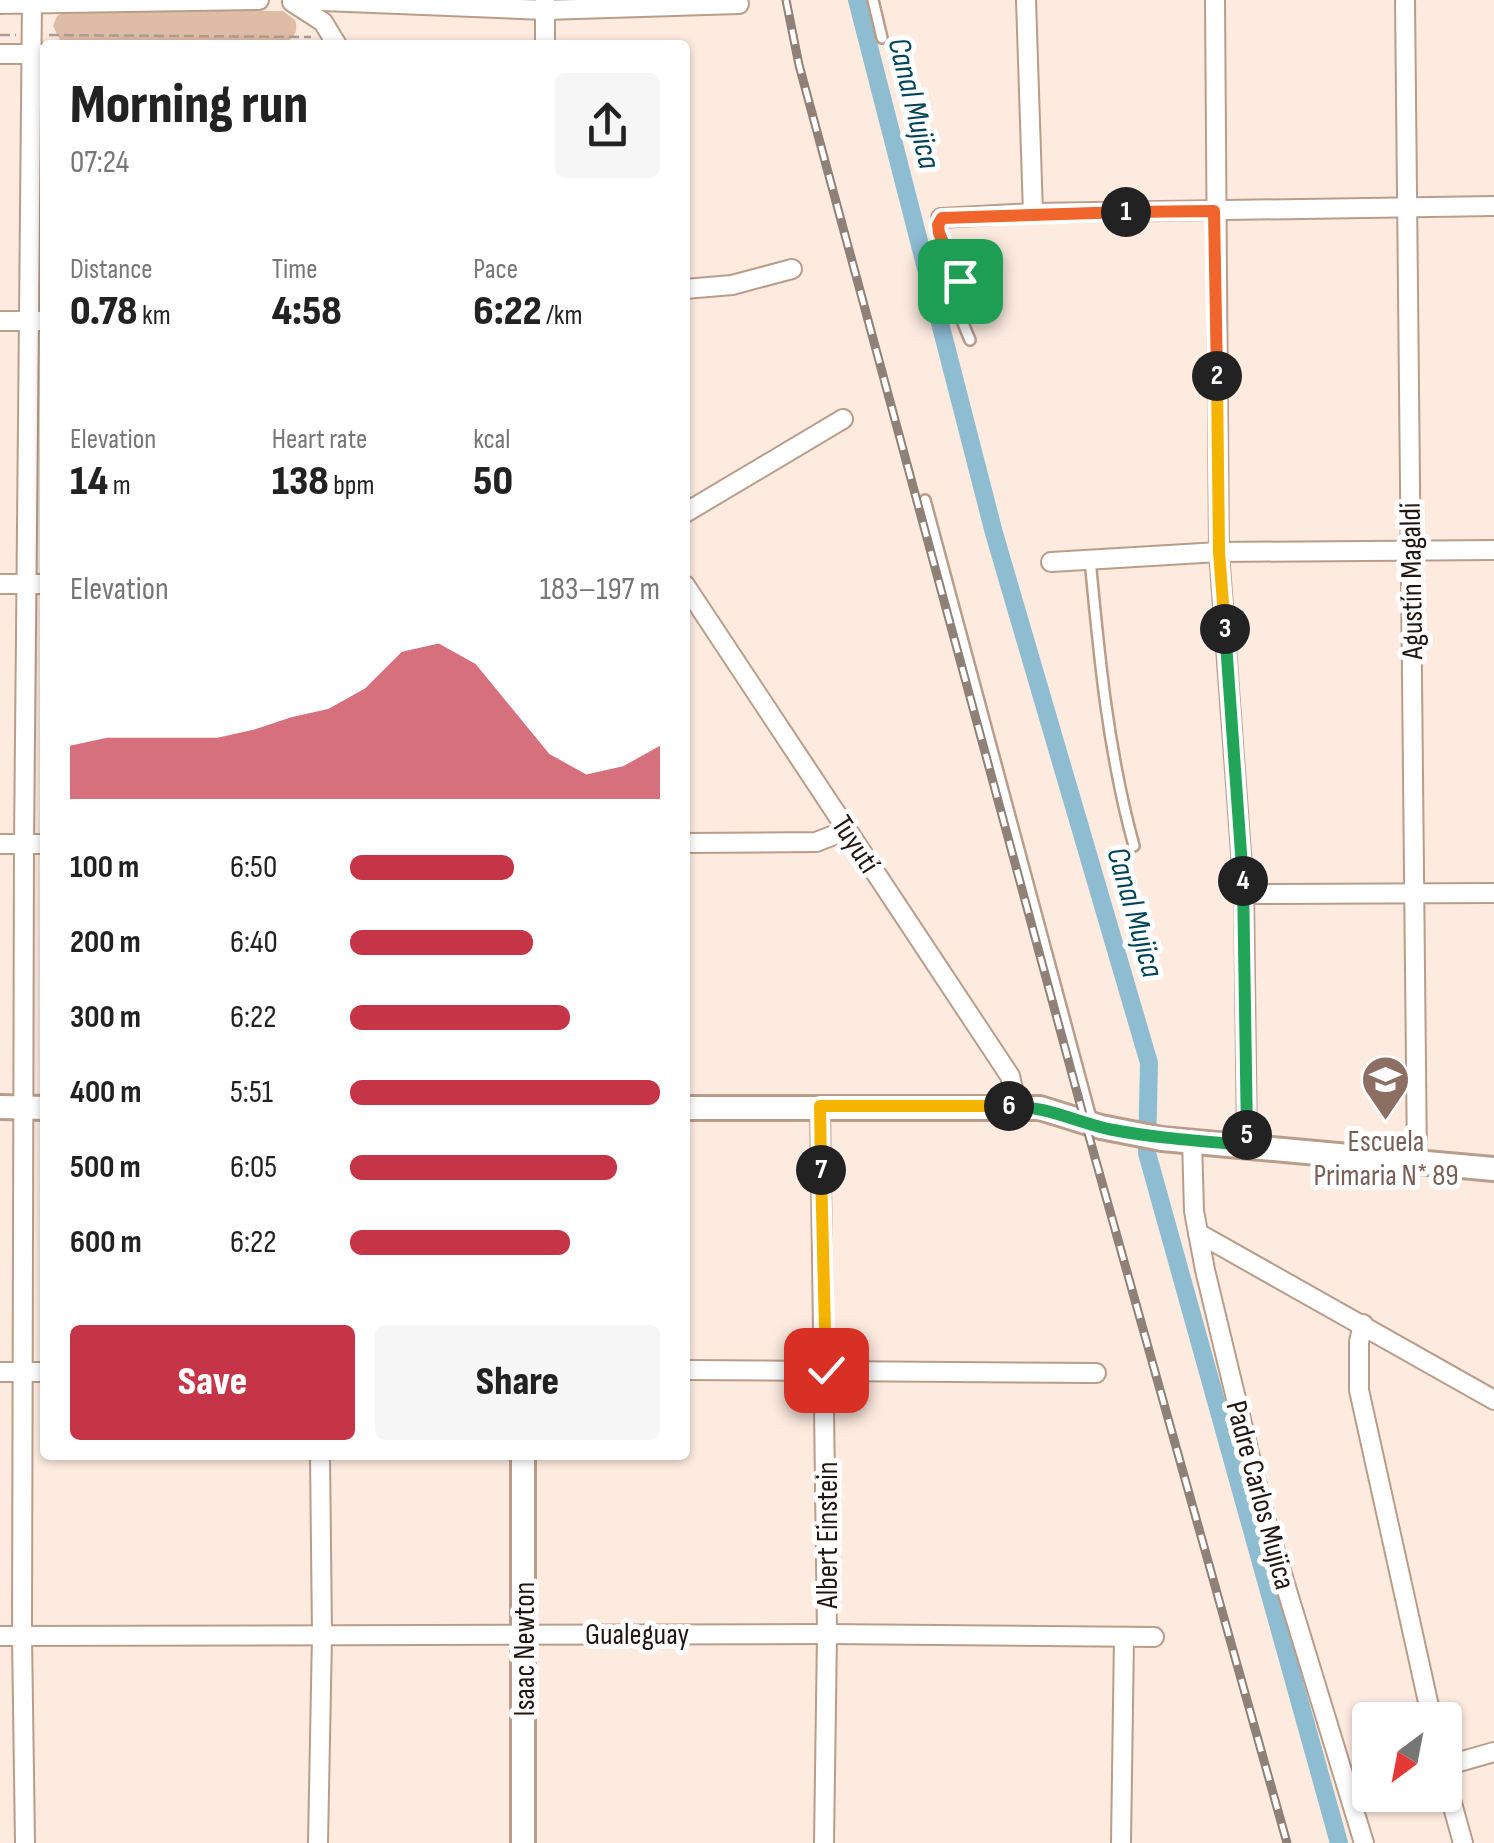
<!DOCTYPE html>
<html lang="en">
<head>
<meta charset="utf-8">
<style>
  :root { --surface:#fff; --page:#f6f6f6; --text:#222; --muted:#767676; --accent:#c53447 }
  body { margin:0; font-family:"Sofia Sans Condensed",sans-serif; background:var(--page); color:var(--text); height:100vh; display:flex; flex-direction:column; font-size:38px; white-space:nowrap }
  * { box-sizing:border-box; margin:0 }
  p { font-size:32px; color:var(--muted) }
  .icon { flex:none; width:55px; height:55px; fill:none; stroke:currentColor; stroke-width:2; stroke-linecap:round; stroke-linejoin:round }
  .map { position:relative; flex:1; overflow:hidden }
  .panel { position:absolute; left:40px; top:40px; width:650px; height:1420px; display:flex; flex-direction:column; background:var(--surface); border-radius:10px; box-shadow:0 2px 8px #0004 }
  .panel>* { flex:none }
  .needle { width:65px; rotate:212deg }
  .tools { position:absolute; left:1352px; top:1702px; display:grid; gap:20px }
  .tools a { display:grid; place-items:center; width:110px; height:110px; border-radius:10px; background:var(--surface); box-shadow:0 2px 8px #0004; font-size:50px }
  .pin { position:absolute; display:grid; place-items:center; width:85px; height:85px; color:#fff; margin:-42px; border-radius:20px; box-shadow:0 5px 15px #0006 }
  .km { position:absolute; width:50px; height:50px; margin:-25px; border-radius:50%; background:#222; color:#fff; font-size:28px; line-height:50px; text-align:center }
  .round { display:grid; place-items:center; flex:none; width:105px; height:105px; border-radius:10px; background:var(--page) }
  .overview { display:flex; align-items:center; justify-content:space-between; height:170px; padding:0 30px }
  h1 { font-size:55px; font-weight:800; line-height:75px }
  .figures { display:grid; grid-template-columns:repeat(3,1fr); gap:15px; height:170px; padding:10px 30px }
  .figures div { display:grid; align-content:center }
  .figures b { font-size:42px; font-weight:800 }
  .figures small { font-size:28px; font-weight:400 }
  .figures p { font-size:28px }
  .chart { height:280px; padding:20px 30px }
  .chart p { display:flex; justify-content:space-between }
  .chart svg { width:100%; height:180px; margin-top:10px; fill:var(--accent); opacity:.7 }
  .action { display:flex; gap:20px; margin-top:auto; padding:20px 30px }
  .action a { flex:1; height:115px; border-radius:10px; background:var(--accent); color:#fff; font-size:40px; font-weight:800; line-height:115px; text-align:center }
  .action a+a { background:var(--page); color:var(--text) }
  ul { padding:0 30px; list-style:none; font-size:32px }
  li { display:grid; grid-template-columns:160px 120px 1fr; align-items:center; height:75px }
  li i { height:25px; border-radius:12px; background:var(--accent) }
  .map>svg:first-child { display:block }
</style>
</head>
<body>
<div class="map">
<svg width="1494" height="1843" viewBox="0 0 1494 1843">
  <rect width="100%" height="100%" fill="#fdebe0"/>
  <!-- green -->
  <path fill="#dfbca6" d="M67,11H283L295,20C299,31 294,40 282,43H71L60,40L53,26L57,16Z"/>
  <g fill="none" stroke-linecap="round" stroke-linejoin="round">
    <!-- canal -->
    <path stroke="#8ebcd1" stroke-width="18" d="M857,0L994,533L1149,1063L1147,1153L1339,1843"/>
    <defs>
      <g id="lane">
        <path d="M873,0L882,38"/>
        <path d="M941,218L938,225L939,233L960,281V316L970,340"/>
        <path d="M925,500L1092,1122"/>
        <path d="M1090,559C1099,655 1108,752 1134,846"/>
      </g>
      <g id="street">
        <path d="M298,0L545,10L739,4"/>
        <path d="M1026,0L1033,213"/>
        <path d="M1215,0L1219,552L1244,894L1247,1145"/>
        <path d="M1405,0L1417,1163"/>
        <path d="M292,2L323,22L337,45"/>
        <path d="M0,4L259,0"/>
        <path d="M545,45V0"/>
        <path d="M0,54H44"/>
        <path d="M941,218L1033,213L1494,206"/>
        <path d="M685,289L732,285L792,269"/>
        <path d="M0,321H45"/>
        <path d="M685,513L843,419"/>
        <path d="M1051,562L1219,552L1494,550"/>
        <path d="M0,584H45"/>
        <path d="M685,585L1010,1076L1017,1106"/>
        <path d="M685,843L816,842L847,830"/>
        <path d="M0,844H45"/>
        <path d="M1244,894L1494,893"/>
        <path d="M820,1106L827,1634L824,1843"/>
        <path d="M1192,1140L1194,1211L1205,1270L1264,1515L1364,1843"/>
        <path d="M1198,1233L1494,1400"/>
        <path d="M1363,1324L1359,1342V1390L1432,1720"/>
        <path d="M685,1370L1096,1373"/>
        <path d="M0,1372H45"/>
        <path d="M0,1636L827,1634L1154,1637"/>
        <path d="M1445,1766L1494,1752"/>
        <path d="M1445,1778L1463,1843"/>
        <path d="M25,1843L22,1636L24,844L32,0"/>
        <path d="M318,1843L322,1635L320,1455"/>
        <path d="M1121,1843L1124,1637"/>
      </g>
      <g id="secondary">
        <path d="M0,1107L45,1108"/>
        <path d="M685,1108H1040L1101,1127L1162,1139L1494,1169"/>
        <path d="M523,1455V1843"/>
      </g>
    </defs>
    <!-- lane casing -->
    <use href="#lane" stroke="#b99d8b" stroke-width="14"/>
    <!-- street casing -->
    <use href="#street" stroke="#b99d8b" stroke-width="22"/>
    <!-- secondary casing -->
    <use href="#secondary" stroke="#b99d8b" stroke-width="28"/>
    <!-- path -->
    <g stroke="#ae9e95" stroke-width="2.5" stroke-dasharray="10 5" stroke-linecap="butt">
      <path d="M0,35H16"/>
      <path d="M49,35L311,37"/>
    </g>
    <!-- lane -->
    <use href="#lane" stroke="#fff" stroke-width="9"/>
    <!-- street -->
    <use href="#street" stroke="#fff" stroke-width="18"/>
    <!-- secondary -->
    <use href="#secondary" stroke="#fff" stroke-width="22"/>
    <defs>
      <path id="rail" d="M786,0L799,65L1085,1122L1287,1843"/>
    </defs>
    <!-- rail casing -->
    <use href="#rail" stroke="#8f8178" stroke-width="9"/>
    <!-- rail -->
    <use href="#rail" stroke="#fff" stroke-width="5" stroke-dasharray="15" stroke-linecap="butt"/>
  </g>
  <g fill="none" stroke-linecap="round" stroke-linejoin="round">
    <defs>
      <path id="split-1" d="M960,281L939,233L938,225L942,218L1126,212"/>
      <path id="split-2" d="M1126,212L1214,211L1217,376"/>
      <path id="split-3" d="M1217,376L1219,552L1225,629"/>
      <path id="split-4" d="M1225,629L1243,881"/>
      <path id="split-5" d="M1243,881L1247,1135"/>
      <path id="split-6" d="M1009,1106C1045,1106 1074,1121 1108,1129C1154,1138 1200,1141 1247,1145V1135"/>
      <path id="split-7" d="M821,1170L820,1106H1009"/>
      <path id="split-8" d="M821,1170L826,1370"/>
    </defs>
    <!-- split-1 casing -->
    <use href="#split-1" stroke="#fff" stroke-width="20"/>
    <!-- split-2 casing -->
    <use href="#split-2" stroke="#fff" stroke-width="20"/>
    <!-- split-3 casing -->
    <use href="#split-3" stroke="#fff" stroke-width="20"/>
    <!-- split-4 casing -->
    <use href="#split-4" stroke="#fff" stroke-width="20"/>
    <!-- split-5 casing -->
    <use href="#split-5" stroke="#fff" stroke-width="20"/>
    <!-- split-6 casing -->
    <use href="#split-6" stroke="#fff" stroke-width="20"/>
    <!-- split-7 casing -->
    <use href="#split-7" stroke="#fff" stroke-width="20"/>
    <!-- split-8 casing -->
    <use href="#split-8" stroke="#fff" stroke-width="20"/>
    <!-- split-1 -->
    <use href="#split-1" stroke="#f0652b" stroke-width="12"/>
    <!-- split-2 -->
    <use href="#split-2" stroke="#f0652b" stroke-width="12"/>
    <!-- split-3 -->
    <use href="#split-3" stroke="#f5b400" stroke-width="12"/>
    <!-- split-4 -->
    <use href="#split-4" stroke="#22a559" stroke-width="12"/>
    <!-- split-5 -->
    <use href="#split-5" stroke="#22a559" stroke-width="12"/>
    <!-- split-6 -->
    <use href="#split-6" stroke="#22a559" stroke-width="12"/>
    <!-- split-7 -->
    <use href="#split-7" stroke="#f5b400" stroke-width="12"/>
    <!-- split-8 -->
    <use href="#split-8" stroke="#f5b400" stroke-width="12"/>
  </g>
  <!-- icons -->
  <defs>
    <symbol id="school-pin" viewBox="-11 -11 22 30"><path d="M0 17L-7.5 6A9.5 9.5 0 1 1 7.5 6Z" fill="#8d6e63" stroke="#fff"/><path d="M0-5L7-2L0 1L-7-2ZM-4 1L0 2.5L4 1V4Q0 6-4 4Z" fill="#fff"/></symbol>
  </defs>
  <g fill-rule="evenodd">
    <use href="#school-pin" x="1358" y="1052" width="55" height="75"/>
  </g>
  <g text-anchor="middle" stroke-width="10" stroke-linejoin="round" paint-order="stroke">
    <!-- street labels -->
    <g font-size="30" fill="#211610" stroke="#fff">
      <text transform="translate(1411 581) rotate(-91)" y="10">Agustín Magaldi</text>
      <text transform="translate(856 844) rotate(57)" y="10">Tuyutí</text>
      <text transform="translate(1261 1495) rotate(75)" y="10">Padre Carlos Mujica</text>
      <text transform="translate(827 1535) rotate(-90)" y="10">Albert Einstein</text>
      <text x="637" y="1644">Gualeguay</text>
      <text transform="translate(524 1649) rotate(-90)" y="10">Isaac Newton</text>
    </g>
    <!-- education labels -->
    <g font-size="30" fill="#785e54" stroke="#fff">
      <text x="1386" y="1151">Escuela<tspan x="1386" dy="34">Primaria N* 89</tspan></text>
    </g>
    <!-- water labels -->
    <g font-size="32" font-style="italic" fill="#004459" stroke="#fff">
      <text transform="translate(915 103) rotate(76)" y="11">Canal Mujica</text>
      <text transform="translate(1136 912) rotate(74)" y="11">Canal Mujica</text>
    </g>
  </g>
</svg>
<div class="tools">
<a><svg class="needle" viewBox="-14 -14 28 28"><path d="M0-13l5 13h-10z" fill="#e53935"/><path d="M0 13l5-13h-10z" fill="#767676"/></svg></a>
</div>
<div class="pin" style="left:960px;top:281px;background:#1e9e55"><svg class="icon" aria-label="arrive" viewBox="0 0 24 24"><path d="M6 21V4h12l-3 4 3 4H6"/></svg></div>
<div class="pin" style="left:826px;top:1370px;background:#d93025"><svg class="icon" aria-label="check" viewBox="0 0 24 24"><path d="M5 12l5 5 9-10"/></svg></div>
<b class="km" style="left:1126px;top:212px">1</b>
<b class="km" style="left:1217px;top:376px">2</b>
<b class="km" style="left:1225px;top:629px">3</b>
<b class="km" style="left:1243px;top:881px">4</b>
<b class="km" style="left:1247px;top:1135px">5</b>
<b class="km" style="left:1009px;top:1106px">6</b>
<b class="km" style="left:821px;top:1170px">7</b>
<section class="panel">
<div class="overview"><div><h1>Morning run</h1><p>07:24</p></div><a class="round"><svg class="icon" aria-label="share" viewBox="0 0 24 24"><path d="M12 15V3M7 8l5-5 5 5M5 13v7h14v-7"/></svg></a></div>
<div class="figures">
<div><p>Distance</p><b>0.78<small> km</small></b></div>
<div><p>Time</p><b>4:58</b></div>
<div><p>Pace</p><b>6:22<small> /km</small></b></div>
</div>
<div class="figures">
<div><p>Elevation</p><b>14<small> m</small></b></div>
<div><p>Heart rate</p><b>138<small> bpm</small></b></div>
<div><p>kcal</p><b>50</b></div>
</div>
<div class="chart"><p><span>Elevation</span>183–197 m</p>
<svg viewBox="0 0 160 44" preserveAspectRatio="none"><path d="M0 44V31L10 29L20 29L30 29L40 29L50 27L60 24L70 22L80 17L90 8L100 6L110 11L120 22L130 33L140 38L150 36L160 31V44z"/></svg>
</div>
<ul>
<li><b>100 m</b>6:50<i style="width:53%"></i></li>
<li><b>200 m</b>6:40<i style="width:59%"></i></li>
<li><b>300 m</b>6:22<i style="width:71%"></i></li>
<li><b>400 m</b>5:51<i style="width:100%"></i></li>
<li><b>500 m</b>6:05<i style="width:86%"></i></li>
<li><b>600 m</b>6:22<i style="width:71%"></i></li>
</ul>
<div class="action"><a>Save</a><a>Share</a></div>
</section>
</div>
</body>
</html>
